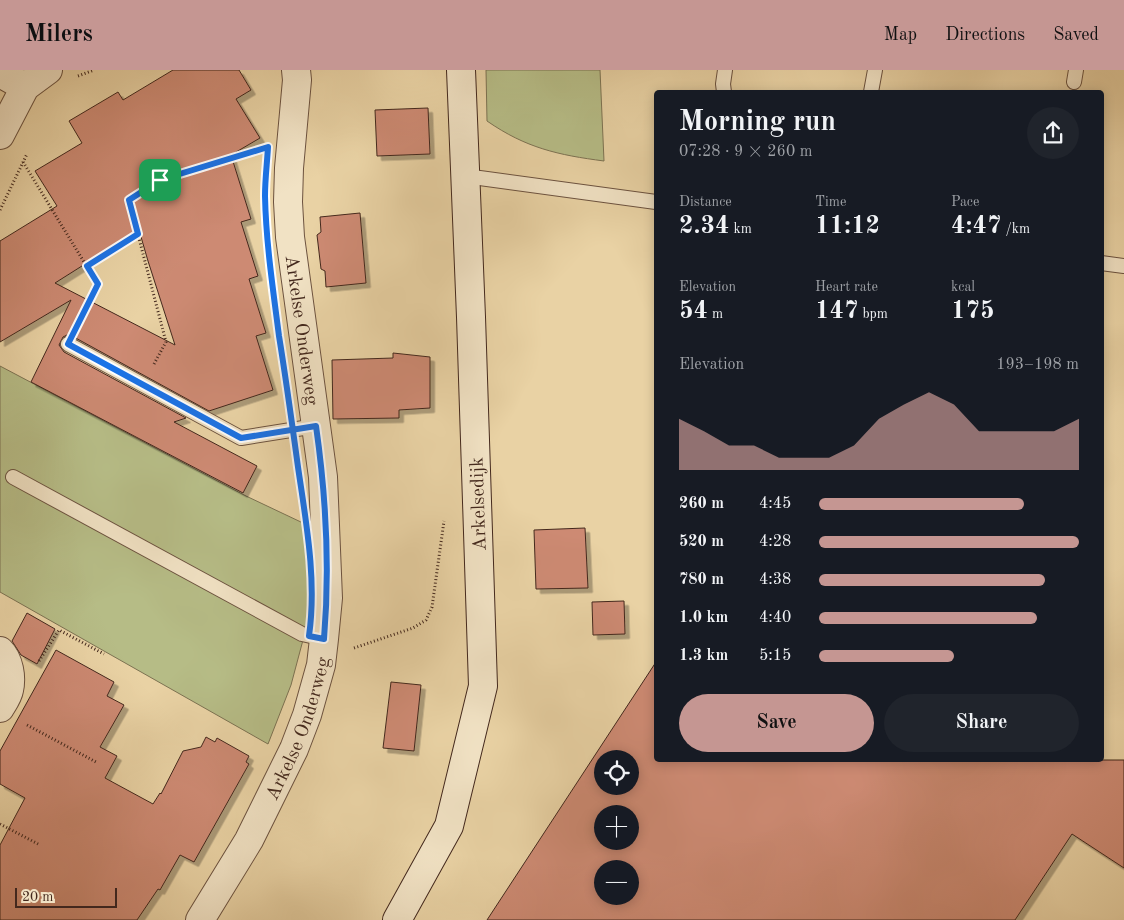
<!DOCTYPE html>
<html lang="en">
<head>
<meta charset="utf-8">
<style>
  :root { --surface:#171b24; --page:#20242c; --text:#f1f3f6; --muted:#9ea1a6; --accent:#c59692 }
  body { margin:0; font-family:"Old Standard TT",serif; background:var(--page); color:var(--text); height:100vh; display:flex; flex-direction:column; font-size:19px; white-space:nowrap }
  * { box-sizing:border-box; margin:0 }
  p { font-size:16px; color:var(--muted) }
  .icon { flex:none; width:28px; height:28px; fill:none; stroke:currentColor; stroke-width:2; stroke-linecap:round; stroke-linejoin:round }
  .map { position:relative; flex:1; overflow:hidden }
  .panel { position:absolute; left:654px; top:20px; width:450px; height:672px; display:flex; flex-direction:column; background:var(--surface); border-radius:5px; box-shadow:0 2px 12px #0003 }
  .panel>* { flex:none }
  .tools { position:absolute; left:594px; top:680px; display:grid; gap:10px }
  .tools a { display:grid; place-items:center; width:45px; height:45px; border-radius:50%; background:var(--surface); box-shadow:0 2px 12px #0003; font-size:25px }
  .scale { position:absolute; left:15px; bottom:12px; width:102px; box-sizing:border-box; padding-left:5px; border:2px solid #43281d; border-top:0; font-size:14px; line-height:18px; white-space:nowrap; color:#43281d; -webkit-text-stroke:4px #f1e2c4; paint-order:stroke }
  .pin { position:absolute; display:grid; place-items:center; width:42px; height:42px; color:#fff; margin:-21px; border-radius:10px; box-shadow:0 2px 8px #0006 }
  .round { display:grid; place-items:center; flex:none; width:52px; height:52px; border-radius:26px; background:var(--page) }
  .head { display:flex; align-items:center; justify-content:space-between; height:85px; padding:0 25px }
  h1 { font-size:28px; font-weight:700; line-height:38px }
  .metrics { display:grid; grid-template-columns:repeat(3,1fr); gap:8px; height:85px; padding:5px 25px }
  .metrics div { display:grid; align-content:center }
  .metrics b { font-size:25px; font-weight:700 }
  .metrics small { font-size:14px; font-weight:400 }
  .metrics p { font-size:14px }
  .chart { height:140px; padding:10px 25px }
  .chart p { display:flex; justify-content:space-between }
  .chart svg { width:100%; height:90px; margin-top:5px; fill:var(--accent); opacity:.7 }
  .button { display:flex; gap:10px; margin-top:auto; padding:10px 25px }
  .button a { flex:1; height:58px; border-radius:30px; background:var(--accent); color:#111; font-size:20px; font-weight:700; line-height:58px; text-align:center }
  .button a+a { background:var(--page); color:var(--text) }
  ul { padding:0 25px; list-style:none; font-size:16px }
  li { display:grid; grid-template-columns:80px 60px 1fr; align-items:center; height:38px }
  li i { height:12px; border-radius:6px; background:var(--accent) }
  header { display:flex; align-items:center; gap:30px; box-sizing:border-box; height:70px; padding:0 25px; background:var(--accent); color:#111 }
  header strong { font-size:24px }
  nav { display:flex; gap:28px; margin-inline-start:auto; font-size:18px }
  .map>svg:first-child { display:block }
</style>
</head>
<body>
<header>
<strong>Milers</strong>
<nav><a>Map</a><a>Directions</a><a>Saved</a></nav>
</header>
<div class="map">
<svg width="1124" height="850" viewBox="0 0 1124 850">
  <defs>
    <filter id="shadow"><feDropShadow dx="4.5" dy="4.5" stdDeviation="0" flood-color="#0004"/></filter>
  </defs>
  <rect width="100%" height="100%" fill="#e9d2a4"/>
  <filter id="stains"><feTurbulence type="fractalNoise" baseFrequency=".004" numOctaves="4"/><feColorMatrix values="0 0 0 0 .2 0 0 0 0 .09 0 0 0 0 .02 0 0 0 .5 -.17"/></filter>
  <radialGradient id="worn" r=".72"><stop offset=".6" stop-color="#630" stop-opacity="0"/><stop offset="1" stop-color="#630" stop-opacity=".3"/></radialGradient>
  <!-- green -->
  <g fill="#b6bc86" stroke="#7c7252">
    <path d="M486,0H600L604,91C558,85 526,78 487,51Z"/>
    <path d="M0,296L246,426L303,453L308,510L307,555L291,615L268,674L0,522Z"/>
  </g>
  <!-- building -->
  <g fill="#cd8a73" stroke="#43281d" fill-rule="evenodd" filter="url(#shadow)">
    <path d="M173,0H239L251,20L236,29L260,68L231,85L251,149L241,152L258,206L249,209L266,263L256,266L273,320L209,341L72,266L67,265L63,267L59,275L64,282L186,348L174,352L257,396L243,423L31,312L71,230L0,272V171L57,136L35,101L82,73L69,51L118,22L123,30ZM139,160L148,191L175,275L55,213Z"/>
    <path d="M428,38L430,84L377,86L375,40Z"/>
    <path d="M360,143L366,213L326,217L325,201L321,199L317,165L321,162L320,147Z"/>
    <path d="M393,283L430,287V338L399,340V348L333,349L332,290L393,288Z"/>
    <path d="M585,458L588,518L536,519L534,460Z"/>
    <path d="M624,531L625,564L593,565L592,532Z"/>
    <path d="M27,543L55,559L37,594L21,585L12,571Z"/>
    <path d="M56,580L114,612L107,626L124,635L100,677L117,686L105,708L153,734L160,723L161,724L183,681L201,677L206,667L215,672L217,668L249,686L246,692L249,694L194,792L180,785L160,820L158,819L137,850H0V775L25,728L0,714V681Z"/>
    <path d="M656,592V690H1124V798L1072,764L1015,850H487ZM602,689H630V716H602ZM602,744H630V771H602ZM602,799H630V826H602Z"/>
    <path d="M391,612L421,615L414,681L383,678Z"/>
  </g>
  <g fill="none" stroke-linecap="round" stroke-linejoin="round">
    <defs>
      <g id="lane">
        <path d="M1074,12L1076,0"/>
        <path d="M724,22L723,14L725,0"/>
        <path d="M871,22L875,0"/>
        <path d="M465,106L656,132"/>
        <path d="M1101,193L1124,196"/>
        <path d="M68,274L241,368L316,356"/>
        <path d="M13,407L302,564L324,569"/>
      </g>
      <g id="street">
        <path d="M0,3L25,17"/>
        <path d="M0,65L25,17L48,0"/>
        <path d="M0,581C9,590 12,607 9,620C8,626 3,633 0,638"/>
        <path id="s1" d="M200,850L249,770L294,679L307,645L321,595L324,569L328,528L323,407L290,167L288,132L289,98L297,10L296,0"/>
      </g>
      <path id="secondary" d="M397,850L449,756L483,616L471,247L461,0"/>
    </defs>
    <!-- lane casing -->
    <use href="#lane" stroke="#6c523f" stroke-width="16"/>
    <!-- street casing -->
    <use href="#street" stroke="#6c523f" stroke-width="30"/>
    <!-- secondary casing -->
    <use href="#secondary" stroke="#43281d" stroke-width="30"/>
    <!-- path -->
    <g stroke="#43281d" stroke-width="3" stroke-dasharray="1 2.5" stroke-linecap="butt">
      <path d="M78,6L94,0"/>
      <path d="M23,92L98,215L78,253"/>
      <path d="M0,140L27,84"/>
      <path d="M87,195L139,164"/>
      <path d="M154,294L166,272L129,130L160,110L258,80"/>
      <path d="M354,578L413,558L426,550L432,537L444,451"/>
      <path d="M39,591L59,560L104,584"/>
      <path d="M27,655L96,692"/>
      <path d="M0,754L40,775"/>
    </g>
    <!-- lane -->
    <use href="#lane" stroke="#f1e2c4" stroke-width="14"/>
    <!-- street -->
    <use href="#street" stroke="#f1e2c4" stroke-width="28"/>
    <!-- secondary -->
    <use href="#secondary" stroke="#f1e2c4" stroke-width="28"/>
  </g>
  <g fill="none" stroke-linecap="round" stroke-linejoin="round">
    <defs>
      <path id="route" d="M160,110L129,130L138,164L87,196L98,214L68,274L241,368L316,356C326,426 330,498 324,569L309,566C317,510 306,452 298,397C292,353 286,309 279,266C273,219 266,173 265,126C265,110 267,94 268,77L160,110"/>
    </defs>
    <!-- route casing -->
    <use href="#route" stroke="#fff" stroke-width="10"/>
    <!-- route -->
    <use href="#route" stroke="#1a73e8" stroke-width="6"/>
  </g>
  <g text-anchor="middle" stroke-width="4" stroke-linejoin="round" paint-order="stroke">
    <!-- street labels -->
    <g font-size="19" fill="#43281d" stroke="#f1e2c4">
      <text transform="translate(303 260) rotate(82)" y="7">Arkelse Onderweg</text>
      <text transform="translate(477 434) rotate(-92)" y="7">Arkelsedijk</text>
      <text dy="7" stroke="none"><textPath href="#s1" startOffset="216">Arkelse Onderweg</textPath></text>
    </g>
  </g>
  <rect width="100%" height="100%" filter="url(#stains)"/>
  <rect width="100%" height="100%" fill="url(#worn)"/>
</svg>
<div class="tools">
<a><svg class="icon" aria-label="locate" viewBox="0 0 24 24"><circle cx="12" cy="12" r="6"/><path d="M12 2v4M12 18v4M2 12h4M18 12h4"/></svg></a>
<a>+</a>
<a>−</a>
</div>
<div class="scale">20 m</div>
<div class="pin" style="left:160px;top:110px;background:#1e9e55"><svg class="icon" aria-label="arrive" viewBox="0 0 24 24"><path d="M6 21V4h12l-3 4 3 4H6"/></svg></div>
<section class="panel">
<div class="head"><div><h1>Morning run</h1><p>07:28 · 9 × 260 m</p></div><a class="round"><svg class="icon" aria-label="share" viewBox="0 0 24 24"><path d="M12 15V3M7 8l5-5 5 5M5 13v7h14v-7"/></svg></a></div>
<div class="metrics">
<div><p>Distance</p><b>2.34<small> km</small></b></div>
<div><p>Time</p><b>11:12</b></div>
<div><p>Pace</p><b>4:47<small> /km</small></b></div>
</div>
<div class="metrics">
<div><p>Elevation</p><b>54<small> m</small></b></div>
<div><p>Heart rate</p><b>147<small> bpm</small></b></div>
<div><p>kcal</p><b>175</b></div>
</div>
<div class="chart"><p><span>Elevation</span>193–198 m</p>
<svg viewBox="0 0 160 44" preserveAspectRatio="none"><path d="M0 44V19L10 25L20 32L30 32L40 38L50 38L60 38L70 32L80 19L90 12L100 6L110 12L120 25L130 25L140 25L150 25L160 19V44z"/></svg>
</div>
<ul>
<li><b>260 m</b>4:45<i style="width:79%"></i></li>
<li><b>520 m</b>4:28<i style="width:100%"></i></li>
<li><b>780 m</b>4:38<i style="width:87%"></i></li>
<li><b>1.0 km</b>4:40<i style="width:84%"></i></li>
<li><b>1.3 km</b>5:15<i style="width:52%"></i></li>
</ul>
<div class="button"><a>Save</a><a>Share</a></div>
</section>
</div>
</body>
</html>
